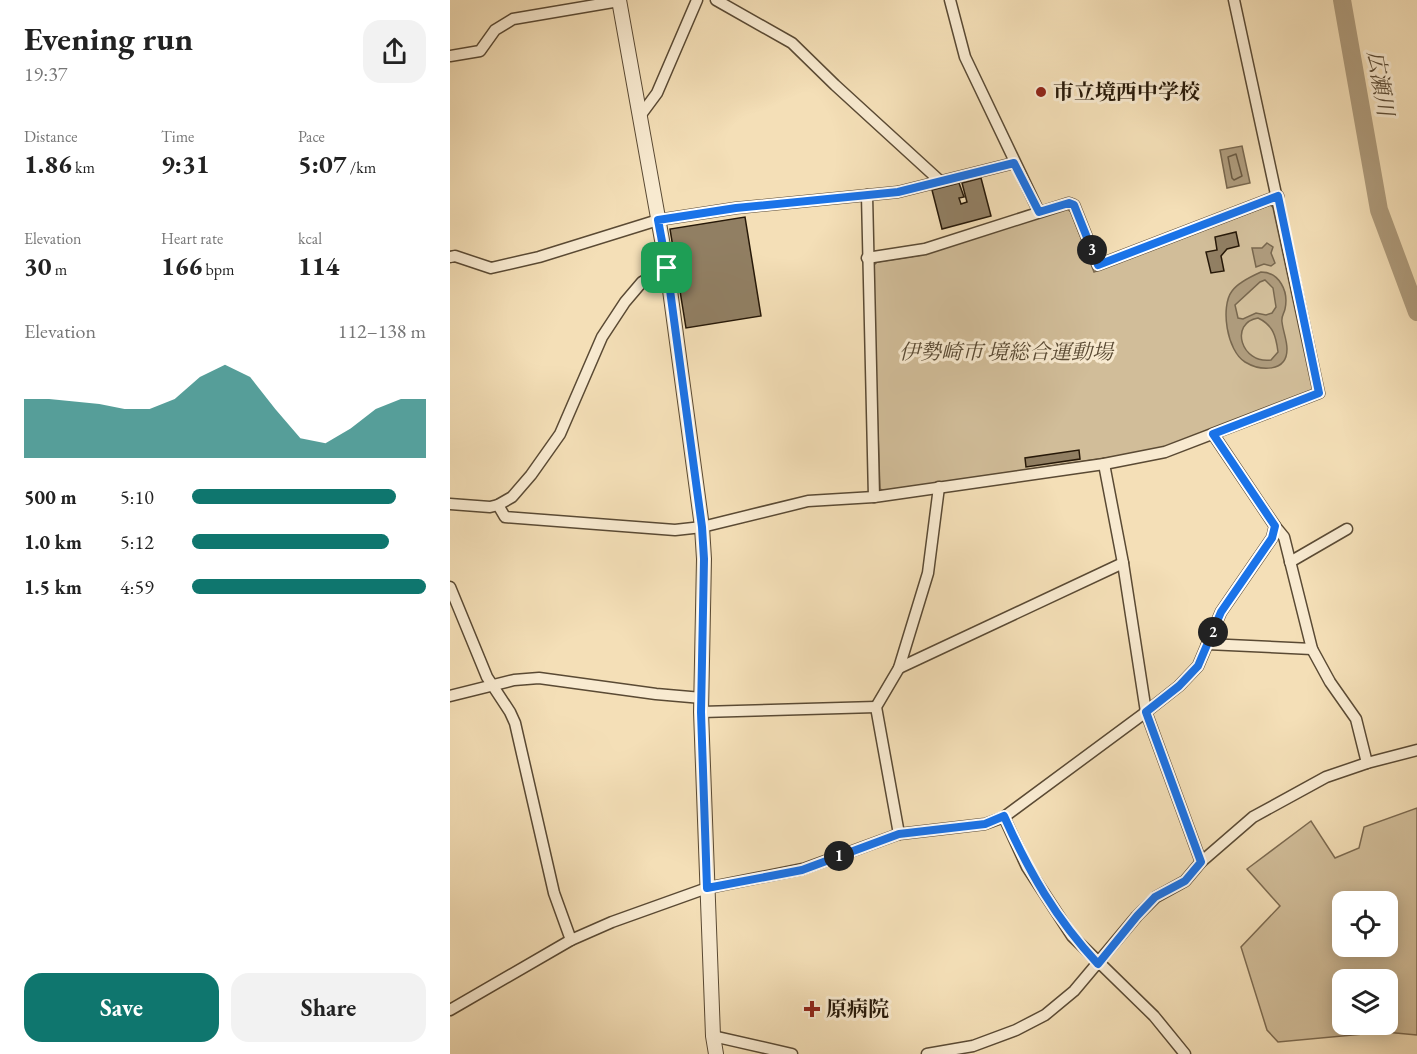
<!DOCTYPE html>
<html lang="en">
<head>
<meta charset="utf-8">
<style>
  :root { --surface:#fff; --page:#f2f2f2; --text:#222; --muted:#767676; --accent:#0f766e }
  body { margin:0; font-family:"EB Garamond","Noto Serif JP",serif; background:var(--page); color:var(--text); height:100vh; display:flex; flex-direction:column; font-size:22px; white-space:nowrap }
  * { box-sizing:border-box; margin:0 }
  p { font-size:20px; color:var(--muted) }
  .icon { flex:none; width:33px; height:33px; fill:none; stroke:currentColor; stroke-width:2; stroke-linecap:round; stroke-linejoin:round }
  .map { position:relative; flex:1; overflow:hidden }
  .sheet { display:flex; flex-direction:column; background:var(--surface); width:450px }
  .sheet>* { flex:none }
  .tools { position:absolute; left:882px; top:891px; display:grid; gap:12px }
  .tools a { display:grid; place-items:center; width:66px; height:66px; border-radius:12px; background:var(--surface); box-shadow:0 3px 15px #0003; font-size:30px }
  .pin { position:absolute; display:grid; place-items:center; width:51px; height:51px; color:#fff; margin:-26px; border-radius:12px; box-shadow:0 3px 9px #0006 }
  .km { position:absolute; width:30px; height:30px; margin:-15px; border-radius:50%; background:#222; color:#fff; font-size:16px; line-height:30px; text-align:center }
  .round { display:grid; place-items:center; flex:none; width:63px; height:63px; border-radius:18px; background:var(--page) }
  .head { display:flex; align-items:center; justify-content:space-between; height:102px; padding:0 24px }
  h1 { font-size:33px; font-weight:700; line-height:45px }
  .figures { display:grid; grid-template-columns:repeat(3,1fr); gap:9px; height:102px; padding:6px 24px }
  .figures div { display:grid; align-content:center }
  .figures b { font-size:26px; font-weight:700 }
  .figures small { font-size:16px; font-weight:400 }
  .figures p { font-size:16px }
  .chart { height:168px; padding:12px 24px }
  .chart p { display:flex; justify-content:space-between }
  .chart svg { width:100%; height:108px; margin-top:6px; fill:var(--accent); opacity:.7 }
  .action { display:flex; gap:12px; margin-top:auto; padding:12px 24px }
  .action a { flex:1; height:69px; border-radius:18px; background:var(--accent); color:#fff; font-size:24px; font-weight:700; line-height:69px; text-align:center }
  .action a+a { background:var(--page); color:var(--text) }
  ul { padding:0 24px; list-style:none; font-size:20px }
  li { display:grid; grid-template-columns:96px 72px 1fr; align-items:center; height:45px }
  li i { height:15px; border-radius:8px; background:var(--accent) }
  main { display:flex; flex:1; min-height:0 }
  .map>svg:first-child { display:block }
</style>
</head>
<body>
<main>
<section class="sheet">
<div class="head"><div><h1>Evening run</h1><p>19:37</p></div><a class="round"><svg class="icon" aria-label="share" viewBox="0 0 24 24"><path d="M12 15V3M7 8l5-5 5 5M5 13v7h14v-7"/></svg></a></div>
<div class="figures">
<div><p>Distance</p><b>1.86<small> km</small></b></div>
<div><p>Time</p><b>9:31</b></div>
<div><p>Pace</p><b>5:07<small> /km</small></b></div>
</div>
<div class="figures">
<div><p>Elevation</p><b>30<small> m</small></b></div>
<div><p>Heart rate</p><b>166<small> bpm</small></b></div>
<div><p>kcal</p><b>114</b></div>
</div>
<div class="chart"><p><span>Elevation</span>112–138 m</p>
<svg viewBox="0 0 160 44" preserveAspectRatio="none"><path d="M0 44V20L10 20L20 21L30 22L40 24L50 24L60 20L70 11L80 6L90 11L100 24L110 36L120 38L130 32L140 24L150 20L160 20V44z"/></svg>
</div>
<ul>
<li><b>500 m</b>5:10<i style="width:87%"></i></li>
<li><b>1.0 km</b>5:12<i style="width:84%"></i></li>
<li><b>1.5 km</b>4:59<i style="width:100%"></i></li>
</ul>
<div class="action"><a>Save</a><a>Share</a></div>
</section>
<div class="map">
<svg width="967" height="1054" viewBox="0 0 967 1054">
  <rect width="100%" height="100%" fill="#f4dfb7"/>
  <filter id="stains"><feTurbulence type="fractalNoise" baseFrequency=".00333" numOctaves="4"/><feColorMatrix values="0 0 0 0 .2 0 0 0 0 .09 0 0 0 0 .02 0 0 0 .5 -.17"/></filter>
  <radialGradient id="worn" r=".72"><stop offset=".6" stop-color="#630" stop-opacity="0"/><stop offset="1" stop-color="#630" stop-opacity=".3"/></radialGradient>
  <!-- green -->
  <g fill="#d1bd99" stroke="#7c6a50" stroke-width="1.5" fill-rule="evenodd">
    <path d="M820,205L824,208L864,386L862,390L734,441L696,452L434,491L430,489L422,267L427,262L472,255L617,209L621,212L644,272Z"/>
    <path d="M967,808V1035L935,1032L828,1042L817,1030L791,947L830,906L797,869L861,821L885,858L909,848L914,827ZM892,902H938V946H892ZM892,980H938V1024H892Z"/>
  </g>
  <!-- water -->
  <g fill="#ae9b7c" stroke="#78674e" stroke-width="1.5" fill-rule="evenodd">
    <path d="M792,146L800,183L777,188L770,150Z"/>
    <path d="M817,243L823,247L821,253L825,263L821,266L814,264L806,267L802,248H812Z"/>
    <path d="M811,272C829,272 839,291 835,309C834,314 831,316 832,322C833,331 837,340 837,349C837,373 810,371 795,362C777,351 770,307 782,291C787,284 802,276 811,272ZM815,280L823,288L826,307L822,313L816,315L806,313L793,319L788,318L785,305L810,282ZM808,318C823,325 826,336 828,352L821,360C791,364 779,323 808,318Z"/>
  </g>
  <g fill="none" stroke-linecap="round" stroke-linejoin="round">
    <!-- shore -->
    <path stroke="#6a5a42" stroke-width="1.5" d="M786,154L792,176L784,180L782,178L778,157Z"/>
    <!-- river -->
    <path stroke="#ae9b7c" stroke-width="18" d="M892,0L929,210L967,312"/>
  </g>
  <!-- building -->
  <g fill="#917f63" stroke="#261808" stroke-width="1.5">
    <path d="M531,178L541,216L492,229L482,190L509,183L514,197L509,198L511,204L517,202L512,183Z"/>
    <path d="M295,217L311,316L236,328L220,229Z"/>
    <path d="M786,232L789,246L777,249L771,256L774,271L761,273L756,252L767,250L765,237Z"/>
    <path d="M629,450L630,459L576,467L575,458Z"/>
  </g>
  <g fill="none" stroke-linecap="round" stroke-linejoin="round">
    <defs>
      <g id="minor">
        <path d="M266,0L342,43L385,85L490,181"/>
        <path d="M500,0L515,57L589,212"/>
        <path d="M0,56L30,51L45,30L63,19L169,1"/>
        <path d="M190,116L207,93L247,0"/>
        <path d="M417,195L424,497"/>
        <path d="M0,257L5,256L41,268L89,257L208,220L286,208L448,192L564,163"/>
        <path d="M417,258L475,249L619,203L624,205L648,265L828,196"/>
        <path d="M654,464L673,563L696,712L751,862"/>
        <path d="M0,504L40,507L48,505L62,497L81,475L110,434L152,337L175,302L192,282L217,268"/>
        <path d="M48,505L55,517L225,530L252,527L358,501L424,497L654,464L715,452L869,393L784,0"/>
        <path d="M825,526L834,537L862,649L880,682L906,719L917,763"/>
        <path d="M840,562L897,529"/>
        <path d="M0,587L37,677L60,712L65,723L104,893L121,940"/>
        <path d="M757,644L862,649"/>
        <path d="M449,668L673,563"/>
        <path d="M0,696L64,680L89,678L206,694L252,698"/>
        <path d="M251,712L426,707"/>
        <path d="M554,817L577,867L622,936L704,1016L735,1054"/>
        <path d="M449,834L426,707L449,668L478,573L489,487"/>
        <path d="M0,1010L121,940L162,922L257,888L353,869L449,834L535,824L554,817L696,712L729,686L748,666L771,612L822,538L825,526L763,434"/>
        <path d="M263,1036L342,1054"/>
        <path d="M477,1054L523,1046L566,1030L595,1015L624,991L687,916L706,897L735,881L751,862L803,817L876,777L917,763L967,750"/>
      </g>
      <path id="tertiary" d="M169,0L217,268L252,527L254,559L251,712L263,1036L266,1054"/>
    </defs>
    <!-- minor casing -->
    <use href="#minor" stroke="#5a4a34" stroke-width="13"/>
    <!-- tertiary casing -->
    <use href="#tertiary" stroke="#5a4a34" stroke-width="16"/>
    <!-- minor -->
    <use href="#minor" stroke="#f8ead0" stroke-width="10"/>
    <!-- tertiary -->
    <use href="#tertiary" stroke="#f8ead0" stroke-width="14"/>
  </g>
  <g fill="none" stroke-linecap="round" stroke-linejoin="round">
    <defs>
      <path id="route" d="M564,163L589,212L619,203L624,205L648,265L828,196L869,393L763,434L825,526L822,538L771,612L748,666L729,686L696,712L751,862L735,881L705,897L687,916L648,964C606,919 579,872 554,816L535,824L449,834L352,870L257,888L251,712L254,559L252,527L217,268L208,220L286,208L448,192Z"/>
    </defs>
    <!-- route casing -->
    <use href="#route" stroke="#fff" stroke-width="12"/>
    <!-- route -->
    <use href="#route" stroke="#1a73e8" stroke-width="8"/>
  </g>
  <!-- markers -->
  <g fill="#8f2418" stroke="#f8ead0" stroke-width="2">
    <circle cx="591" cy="92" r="6"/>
    <path d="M359 1000h6v6h6v6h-6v6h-6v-6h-6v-6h6z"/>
  </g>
  <g text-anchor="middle" stroke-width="6" stroke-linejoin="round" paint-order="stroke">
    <!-- poi labels -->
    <g font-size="21" font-weight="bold" fill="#261808" stroke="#f8ead0" text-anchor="start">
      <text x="603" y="99">市立境西中学校</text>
      <text x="376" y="1016">原病院</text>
    </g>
    <!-- park labels -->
    <g font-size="21" font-style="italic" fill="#594a34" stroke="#f8ead0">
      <text x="556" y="359">伊勢崎市 境総合運動場</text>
    </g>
    <!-- water labels -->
    <g font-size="22" font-style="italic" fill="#5c4c36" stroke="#f8ead0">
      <text transform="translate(931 83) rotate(80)" y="8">広瀬川</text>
    </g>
  </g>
  <rect width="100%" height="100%" filter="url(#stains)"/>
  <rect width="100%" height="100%" fill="url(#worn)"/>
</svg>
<div class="tools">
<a><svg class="icon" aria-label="locate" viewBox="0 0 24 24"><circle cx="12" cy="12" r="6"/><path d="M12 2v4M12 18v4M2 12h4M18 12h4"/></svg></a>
<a><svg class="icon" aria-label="layers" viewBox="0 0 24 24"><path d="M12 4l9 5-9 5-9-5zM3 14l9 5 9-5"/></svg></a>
</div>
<div class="pin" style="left:217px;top:268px;background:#1e9e55"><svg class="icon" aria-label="arrive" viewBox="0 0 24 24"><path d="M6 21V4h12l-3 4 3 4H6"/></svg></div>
<b class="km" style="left:389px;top:856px">1</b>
<b class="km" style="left:763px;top:632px">2</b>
<b class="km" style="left:642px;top:250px">3</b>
</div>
</main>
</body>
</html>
